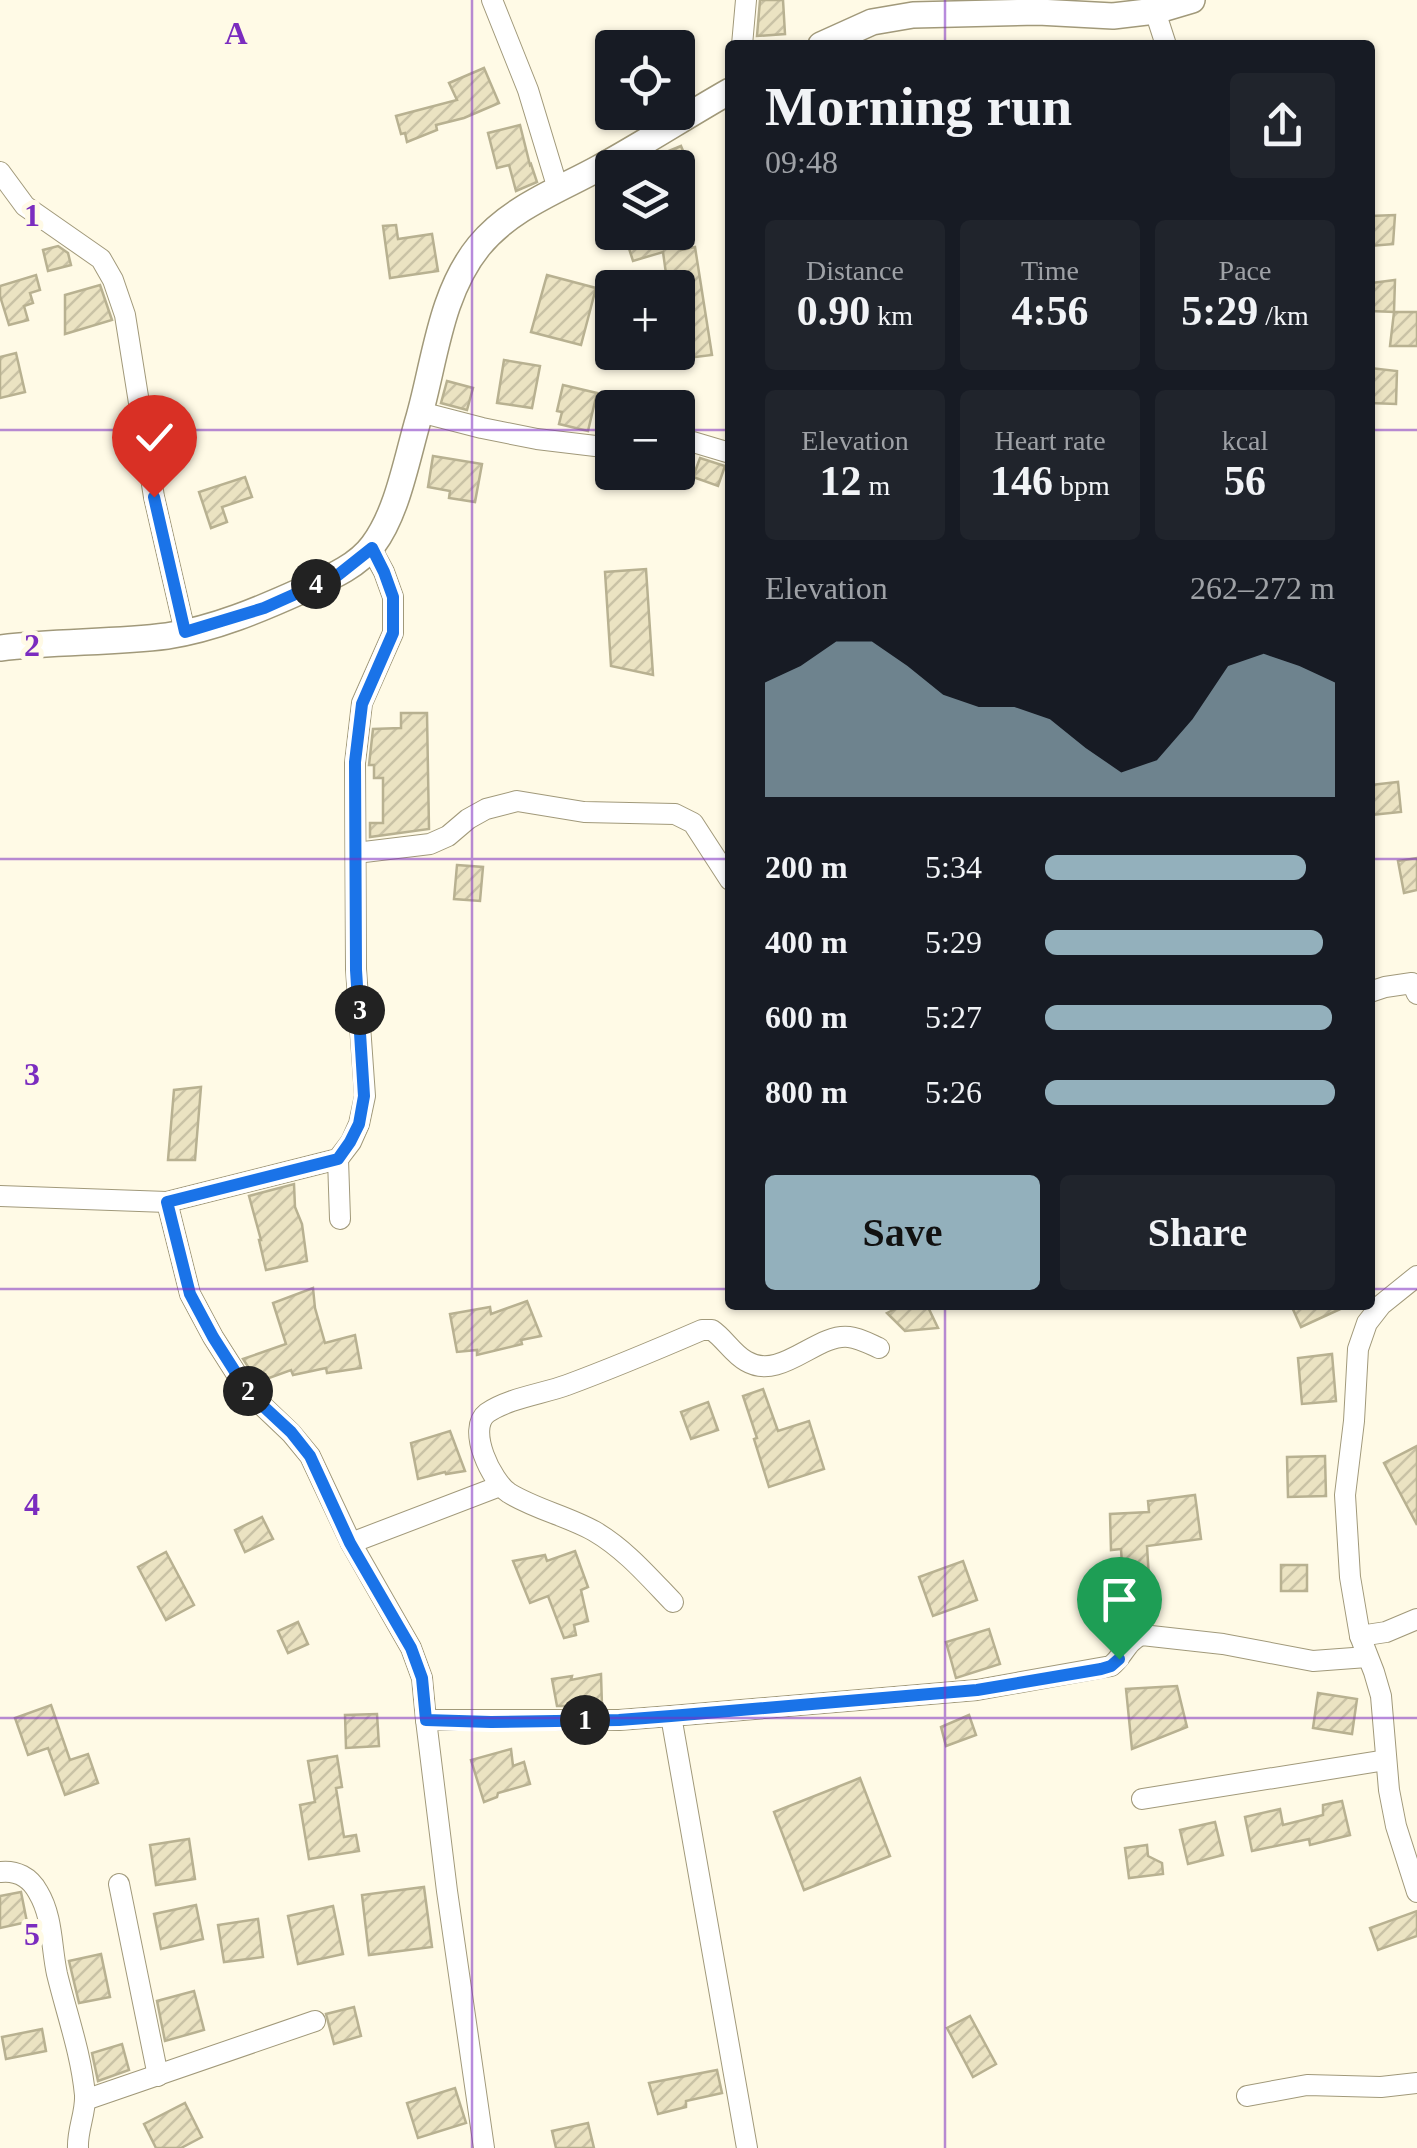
<!DOCTYPE html>
<html lang="en">
<head>
<meta charset="utf-8">
<style>
  :root { --surface:#171b24; --page:#20242c; --text:#f1f3f6; --muted:#9ea1a6; --accent:#93b0bc }
  body { margin:0; font-family:Georgia,serif; background:var(--page); color:var(--text); height:100vh; display:flex; flex-direction:column; font-size:38px; white-space:nowrap }
  * { box-sizing:border-box; margin:0 }
  p { font-size:32px; color:var(--muted) }
  .icon { flex:none; width:55px; height:55px; fill:none; stroke:currentColor; stroke-width:2; stroke-linecap:round; stroke-linejoin:round }
  .map { position:relative; flex:1; overflow:hidden }
  .panel { position:absolute; left:725px; top:40px; width:650px; height:1270px; display:flex; flex-direction:column; background:var(--surface); border-radius:10px; box-shadow:0 2px 8px #0004 }
  .panel>* { flex:none }
  .controls { position:absolute; left:595px; top:30px; display:grid; gap:20px }
  .controls a { display:grid; place-items:center; width:100px; height:100px; border-radius:10px; background:var(--surface); box-shadow:0 2px 8px #0004; font-size:50px }
  .pin { position:absolute; display:grid; place-items:center; width:85px; height:85px; color:#fff; margin:-102px -42px; border-radius:50% 50% 50% 0; rotate:-45deg; box-shadow:0 0 10px #0007 }
  .pin .icon { rotate:45deg }
  .km { position:absolute; width:50px; height:50px; margin:-25px; border-radius:50%; background:#222; color:#fff; font-size:28px; line-height:50px; text-align:center }
  .round { display:grid; place-items:center; flex:none; width:105px; height:105px; border-radius:10px; background:var(--page) }
  .summary { display:flex; align-items:center; justify-content:space-between; height:170px; padding:0 40px }
  h1 { font-size:55px; font-weight:700; line-height:75px }
  .stats { display:grid; grid-template-columns:repeat(3,1fr); gap:15px; height:170px; padding:10px 40px }
  .stats div { display:grid; align-content:center; border-radius:10px; background:var(--page); text-align:center }
  .stats b { font-size:42px; font-weight:700 }
  .stats small { font-size:28px; font-weight:400 }
  .stats p { font-size:28px }
  .chart { height:280px; padding:20px 40px }
  .chart p { display:flex; justify-content:space-between }
  .chart svg { width:100%; height:180px; margin-top:10px; fill:var(--accent); opacity:.7 }
  .primary-button { display:flex; gap:20px; margin-top:auto; padding:20px 40px }
  .primary-button a { flex:1; height:115px; border-radius:10px; background:var(--accent); color:#111; font-size:40px; font-weight:700; line-height:115px; text-align:center }
  .primary-button a+a { background:var(--page); color:var(--text) }
  ul { padding:0 40px; list-style:none; font-size:32px }
  li { display:grid; grid-template-columns:160px 120px 1fr; align-items:center; height:75px }
  li i { height:25px; border-radius:12px; background:var(--accent) }
  .map>svg:first-child { display:block }
</style>
</head>
<body>
<div class="map">
<svg width="1417" height="2148" viewBox="0 0 1417 2148">
  <defs>
    <pattern id="building-hatch" width="6" height="6" patternUnits="userSpaceOnUse" patternTransform="scale(2.5)"><rect width="6" height="6" fill="#ebe3c2"/><path d="M-1 1l2-2M0 6l6-6M5 7l2-2" fill="none" stroke="#c9c2a5"/></pattern>
  </defs>
  <rect width="100%" height="100%" fill="#fffae6"/>
  <!-- building -->
  <g fill="url(#building-hatch)" stroke="#b8b191" stroke-width="2.5">
    <path d="M760,0H783L785,34L757,36Z"/>
    <path d="M484,68L499,103L464,118L436,125L437,130L407,142L405,133L401,134L396,116L457,100L449,83Z"/>
    <path d="M520,125L530,165L531,164L537,182L516,191L509,165L497,168L488,133Z"/>
    <path d="M681,146L690,168H633L644,161Z"/>
    <path d="M1395,215L1393,244L1370,246V216Z"/>
    <path d="M396,225L398,239L432,234L438,271L390,278L383,226Z"/>
    <path d="M635,232H676L681,250L695,247L712,355L678,359V288H668L663,252L633,261L625,236Z"/>
    <path d="M58,246L68,253L71,265L48,271L43,250Z"/>
    <path d="M36,275L40,290L30,293L33,303L24,306L28,320L9,325L0,296V286Z"/>
    <path d="M547,275L596,288L581,345L531,332Z"/>
    <path d="M1395,280L1394,312L1370,311L1371,283Z"/>
    <path d="M100,285L112,320L65,334V295Z"/>
    <path d="M1394,312H1417V346H1390Z"/>
    <path d="M16,353L25,392L0,398V357Z"/>
    <path d="M504,360L540,366L532,408L497,403Z"/>
    <path d="M1370,368L1397,371L1396,404L1370,403Z"/>
    <path d="M447,381L473,388L467,410L441,403Z"/>
    <path d="M563,385L597,393L588,431L559,424L562,412L557,411Z"/>
    <path d="M433,456L482,464L475,502L449,498L450,491L428,487Z"/>
    <path d="M700,458L725,466L718,486L693,477Z"/>
    <path d="M245,477L252,497L222,507L227,522L211,528L199,492Z"/>
    <path d="M646,569L653,675L611,666L605,572Z"/>
    <path d="M401,713H427L429,829L370,837V823H383V778H374V765H369L373,729L401,728Z"/>
    <path d="M1398,782L1401,812L1370,815V785Z"/>
    <path d="M1417,858V890L1404,893L1398,861Z"/>
    <path d="M457,865L483,867L480,901L454,899Z"/>
    <path d="M201,1087L195,1160H168L174,1090Z"/>
    <path d="M294,1184L295,1207L302,1224L307,1261L266,1270L259,1240H261L249,1196Z"/>
    <path d="M313,1288L315,1308L325,1343L355,1335L361,1368L327,1373L326,1368L293,1375L291,1370L258,1382L243,1359L286,1344L273,1303Z"/>
    <path d="M527,1301L541,1336L521,1340L522,1344L477,1355V1350L457,1352L450,1314L490,1307L491,1314Z"/>
    <path d="M903,1305H927L938,1328L905,1331L887,1313Z"/>
    <path d="M1291,1305H1349L1301,1327Z"/>
    <path d="M1332,1354L1336,1401L1302,1404L1298,1358Z"/>
    <path d="M763,1389L778,1431L809,1421L824,1469L769,1487L754,1439L757,1438L743,1396Z"/>
    <path d="M708,1402L718,1430L691,1439L681,1412Z"/>
    <path d="M450,1431L465,1471L446,1474L445,1472L418,1479L411,1443Z"/>
    <path d="M1417,1446V1525L1384,1463Z"/>
    <path d="M1325,1456L1326,1496L1288,1497L1287,1457Z"/>
    <path d="M1195,1495L1201,1539L1147,1546L1150,1595L1124,1596L1121,1549L1111,1550L1110,1514L1149,1512L1148,1501Z"/>
    <path d="M262,1517L273,1539L245,1552L235,1530Z"/>
    <path d="M575,1551L588,1587L581,1590L588,1621L574,1625L576,1635L564,1638L548,1596L530,1603L513,1561L545,1555L547,1561Z"/>
    <path d="M166,1552L194,1605L166,1620L138,1567Z"/>
    <path d="M963,1561L977,1600L933,1616L919,1577Z"/>
    <rect x="1281" y="1565" width="26" height="26"/>
    <path d="M298,1622L308,1644L288,1653L278,1631Z"/>
    <path d="M989,1629L1000,1664L956,1678L946,1642Z"/>
    <path d="M601,1674L602,1706H557L552,1679L572,1676L571,1680Z"/>
    <path d="M1177,1686L1187,1727L1132,1749L1126,1689Z"/>
    <path d="M1318,1693L1357,1699L1352,1734L1313,1728Z"/>
    <path d="M51,1705L70,1760L88,1754L98,1783L65,1795L48,1748L28,1755L15,1718Z"/>
    <path d="M377,1714L379,1746L346,1748L345,1715Z"/>
    <path d="M969,1715L976,1735L946,1746L941,1727Z"/>
    <path d="M511,1749L513,1766L524,1762L530,1784L498,1793L497,1797L484,1802L471,1760Z"/>
    <path d="M337,1756L342,1787L336,1788L344,1837L356,1835L359,1851L309,1859L300,1805L315,1802L308,1761Z"/>
    <path d="M860,1778L890,1856L804,1890L774,1812Z"/>
    <path d="M1342,1801L1350,1835L1310,1845L1309,1839L1252,1851L1245,1817L1280,1809L1283,1825L1323,1815V1805Z"/>
    <path d="M1215,1822L1223,1855L1188,1864L1180,1830Z"/>
    <path d="M189,1839L195,1879L156,1885L150,1845Z"/>
    <path d="M1147,1845L1148,1856L1162,1863L1163,1874L1129,1878L1125,1848Z"/>
    <path d="M424,1887L432,1947L369,1955L362,1895Z"/>
    <path d="M21,1892L27,1922L0,1928V1896Z"/>
    <path d="M196,1905L203,1939L161,1949L154,1914Z"/>
    <path d="M333,1906L343,1954L298,1964L288,1916Z"/>
    <path d="M1417,1911V1936L1378,1950L1370,1928Z"/>
    <path d="M258,1919L263,1957L224,1962L218,1925Z"/>
    <path d="M101,1954L110,1997L79,2003L69,1961Z"/>
    <path d="M194,1991L204,2030L165,2041L157,2001Z"/>
    <path d="M354,2007L361,2036L334,2044L326,2014Z"/>
    <path d="M970,2016L996,2064L973,2077L947,2028Z"/>
    <path d="M42,2029L46,2051L6,2059L2,2037Z"/>
    <path d="M122,2044L129,2070L98,2081L92,2053Z"/>
    <path d="M717,2070L722,2093L686,2101V2107L658,2114L649,2083Z"/>
    <path d="M455,2088L466,2123L418,2138L407,2103Z"/>
    <path d="M185,2103L202,2137L181,2148H156L144,2124Z"/>
    <path d="M588,2123L594,2148H556L552,2131Z"/>
  </g>
  <g fill="none" stroke-linecap="round" stroke-linejoin="round">
    <defs>
      <g id="minor">
        <path d="M492,0L528,90L558,189"/>
        <path d="M1155,11L1166,45"/>
        <path d="M742,45L746,0"/>
        <path d="M0,172L25,206L101,259L113,280L125,315L154,497L185,632"/>
        <path d="M420,412L482,428L537,439L612,448"/>
        <path d="M678,443L693,442L730,453"/>
        <path d="M356,853L430,844L448,836L468,819L486,809L517,801L584,812L675,814L693,823L730,880"/>
        <path d="M1370,992L1385,987L1412,983L1417,994"/>
        <path d="M338,1159L340,1219"/>
        <path d="M0,1196L167,1202L338,1159L351,1142L359,1124L365,1096L356,969L355,763L362,703L393,633V597L384,572L371,548"/>
        <path d="M167,1202L190,1294L213,1337L248,1392L291,1433L310,1456L351,1543L411,1648L422,1678L426,1720"/>
        <path d="M1417,1276L1381,1305L1367,1323L1358,1349L1354,1421L1345,1495L1350,1577L1360,1636L1374,1672L1381,1696L1389,1790L1396,1826L1417,1892"/>
        <path d="M351,1543L500,1486"/>
        <path d="M673,1602C648,1576 625,1549 594,1531C567,1516 535,1509 509,1493C492,1482 466,1429 487,1413C509,1398 542,1394 567,1385C613,1368 658,1349 702,1330H712C724,1338 733,1354 746,1361C781,1382 816,1333 849,1337C859,1338 870,1344 879,1348"/>
        <path d="M1360,1636L1386,1632L1417,1619"/>
        <path d="M671,1716L747,2148"/>
        <path d="M1142,1799L1386,1760"/>
        <path d="M0,1872C16,1870 30,1877 38,1892C53,1917 51,1946 57,1974C67,2015 81,2053 85,2095C86,2113 77,2130 78,2148"/>
        <path d="M119,1884L158,2076"/>
        <path d="M1247,2096L1307,2085L1381,2087L1417,2083"/>
        <path d="M85,2100L315,2021"/>
        <path d="M484,2148L447,1891L426,1720H619L671,1716L977,1690L1111,1666C1124,1656 1126,1641 1142,1635L1223,1644L1313,1661L1367,1657"/>
      </g>
      <g id="tertiary">
        <path d="M821,45L872,22L913,15L1038,12L1113,16L1155,11L1192,0"/>
        <path d="M0,648C55,641 112,643 167,636C214,629 261,609 303,590C327,579 357,567 373,545C398,512 407,457 419,417C435,361 440,294 479,246C510,208 557,191 599,168C643,144 686,116 730,91"/>
      </g>
    </defs>
    <!-- minor casing -->
    <use href="#minor" stroke="#a1997a" stroke-width="22"/>
    <!-- tertiary casing -->
    <use href="#tertiary" stroke="#a1997a" stroke-width="28"/>
    <!-- minor -->
    <use href="#minor" stroke="#fff" stroke-width="20"/>
    <!-- tertiary -->
    <use href="#tertiary" stroke="#fff" stroke-width="25"/>
  </g>
  <g fill="none" stroke-linecap="round" stroke-linejoin="round">
    <defs>
      <path id="route" d="M154,497L185,632L264,608L338,575L372,548L384,572L393,597V633L362,704L355,762L356,970L364,1096L359,1124L350,1142L338,1159L167,1202L190,1294L213,1337L248,1392L291,1432L310,1456L350,1543L411,1648L422,1678L426,1720L491,1722L619,1720L671,1716L977,1690L1101,1669L1111,1666L1119,1659"/>
    </defs>
    <!-- route casing -->
    <use href="#route" stroke="#fff" stroke-width="20"/>
    <!-- route -->
    <use href="#route" stroke="#1a73e8" stroke-width="12"/>
  </g>
  <!-- grid -->
  <path fill="none" stroke="#7b2cbf" stroke-width="2.5" stroke-opacity="0.55" d="M472,0V2148M945,0V45M0,430H612M678,430H730M1370,430H1417M0,859H730M1370,859H1417M0,1289H730M1370,1289H1417M945,1305V2148M0,1718H1417"/>
  <g font-size="32" text-anchor="middle" font-weight="bold" fill="#7b2cbf" stroke="#fffae6" stroke-width="10" stroke-linejoin="round" paint-order="stroke">
    <text x="236" y="44">A</text>
    <text x="32" y="226">1</text>
    <text x="32" y="656">2</text>
    <text x="32" y="1085">3</text>
    <text x="32" y="1515">4</text>
    <text x="32" y="1945">5</text>
  </g>
</svg>
<div class="controls">
<a><svg class="icon" aria-label="locate" viewBox="0 0 24 24"><circle cx="12" cy="12" r="6"/><path d="M12 2v4M12 18v4M2 12h4M18 12h4"/></svg></a>
<a><svg class="icon" aria-label="layers" viewBox="0 0 24 24"><path d="M12 4l9 5-9 5-9-5zM3 14l9 5 9-5"/></svg></a>
<a>+</a>
<a>−</a>
</div>
<div class="pin" style="left:1119px;top:1659px;background:#1e9e55"><svg class="icon" aria-label="arrive" viewBox="0 0 24 24"><path d="M6 21V4h12l-3 4 3 4H6"/></svg></div>
<div class="pin" style="left:154px;top:497px;background:#d93025"><svg class="icon" aria-label="check" viewBox="0 0 24 24"><path d="M5 12l5 5 9-10"/></svg></div>
<b class="km" style="left:585px;top:1720px">1</b>
<b class="km" style="left:248px;top:1391px">2</b>
<b class="km" style="left:360px;top:1010px">3</b>
<b class="km" style="left:316px;top:584px">4</b>
<section class="panel">
<div class="summary"><div><h1>Morning run</h1><p>09:48</p></div><a class="round"><svg class="icon" aria-label="share" viewBox="0 0 24 24"><path d="M12 15V3M7 8l5-5 5 5M5 13v7h14v-7"/></svg></a></div>
<div class="stats">
<div><p>Distance</p><b>0.90<small> km</small></b></div>
<div><p>Time</p><b>4:56</b></div>
<div><p>Pace</p><b>5:29<small> /km</small></b></div>
</div>
<div class="stats">
<div><p>Elevation</p><b>12<small> m</small></b></div>
<div><p>Heart rate</p><b>146<small> bpm</small></b></div>
<div><p>kcal</p><b>56</b></div>
</div>
<div class="chart"><p><span>Elevation</span>262–272 m</p>
<svg viewBox="0 0 160 44" preserveAspectRatio="none"><path d="M0 44V16L10 12L20 6L30 6L40 12L50 19L60 22L70 22L80 25L90 32L100 38L110 35L120 25L130 12L140 9L150 12L160 16V44z"/></svg>
</div>
<ul>
<li><b>200 m</b>5:34<i style="width:90%"></i></li>
<li><b>400 m</b>5:29<i style="width:96%"></i></li>
<li><b>600 m</b>5:27<i style="width:99%"></i></li>
<li><b>800 m</b>5:26<i style="width:100%"></i></li>
</ul>
<div class="primary-button"><a>Save</a><a>Share</a></div>
</section>
</div>
</body>
</html>
